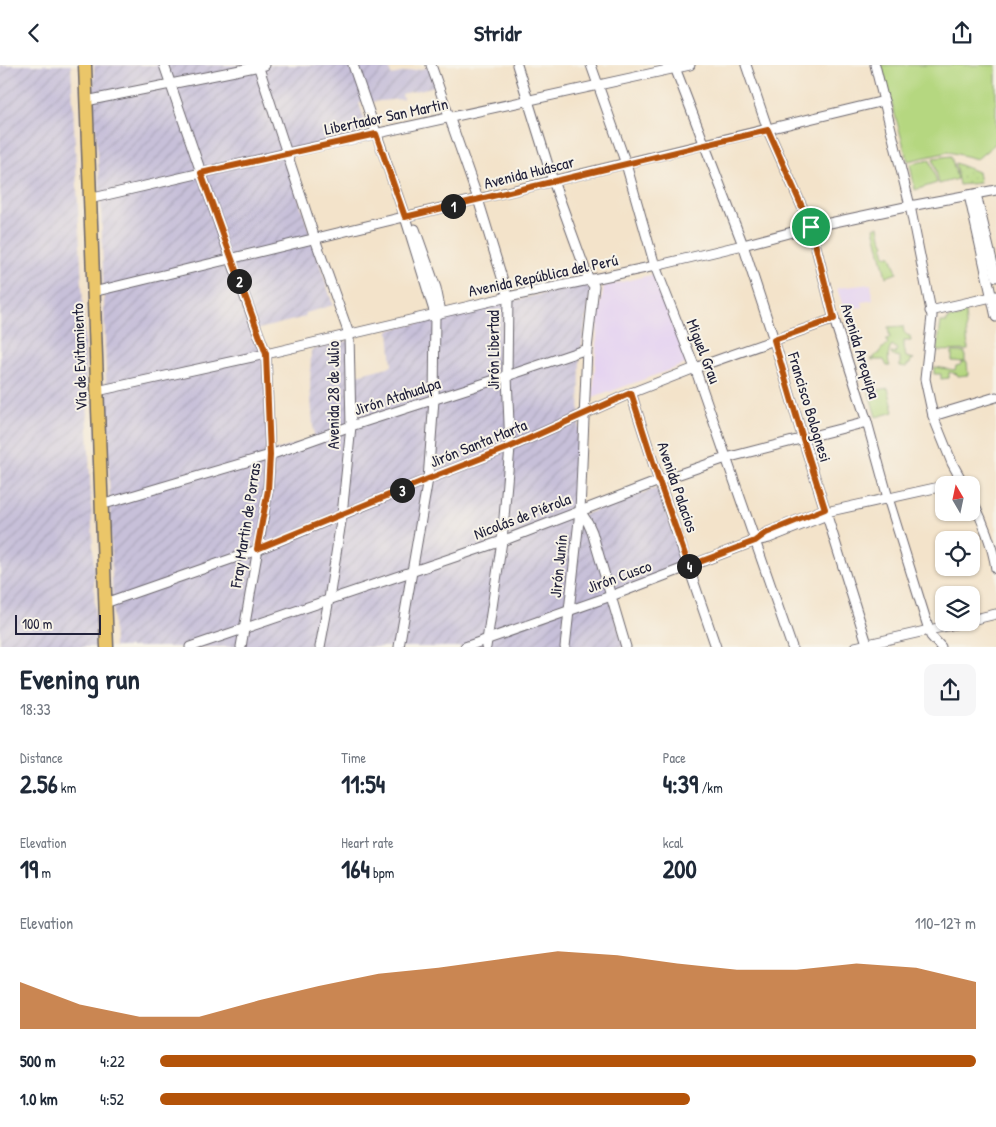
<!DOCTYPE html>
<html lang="en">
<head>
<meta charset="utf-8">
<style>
  :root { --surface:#fff; --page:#f6f6f7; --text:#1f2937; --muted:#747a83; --accent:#b45309 }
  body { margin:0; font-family:"Patrick Hand",sans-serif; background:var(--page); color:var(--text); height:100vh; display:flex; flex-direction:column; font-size:19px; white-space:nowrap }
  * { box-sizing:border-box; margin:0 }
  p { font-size:16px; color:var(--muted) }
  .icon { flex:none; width:28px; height:28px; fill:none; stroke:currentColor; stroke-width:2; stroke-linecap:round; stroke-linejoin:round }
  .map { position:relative; height:582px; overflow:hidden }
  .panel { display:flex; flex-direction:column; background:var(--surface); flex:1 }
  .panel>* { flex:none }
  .needle { width:32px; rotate:351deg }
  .controls { position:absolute; left:935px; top:411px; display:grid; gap:10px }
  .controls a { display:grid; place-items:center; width:45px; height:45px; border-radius:10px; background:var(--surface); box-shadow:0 1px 4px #0004; font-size:25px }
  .scale { position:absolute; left:15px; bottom:12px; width:86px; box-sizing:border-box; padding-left:5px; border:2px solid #22223b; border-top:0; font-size:14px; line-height:18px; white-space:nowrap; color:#22223b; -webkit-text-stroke:4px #f7f3e8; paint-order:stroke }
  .pin { position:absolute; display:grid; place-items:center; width:42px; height:42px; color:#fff; margin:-21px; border:2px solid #fff; border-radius:50%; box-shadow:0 1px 5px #0007 }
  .km { position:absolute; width:25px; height:25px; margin:-12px; border-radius:50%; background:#222; color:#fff; font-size:14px; line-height:25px; text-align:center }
  .round { display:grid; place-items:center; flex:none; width:52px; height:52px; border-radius:10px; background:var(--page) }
  .overview { display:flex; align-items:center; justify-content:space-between; height:85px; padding:0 20px }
  h1 { font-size:28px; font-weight:800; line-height:38px }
  .stats { display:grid; grid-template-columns:repeat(3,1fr); gap:8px; height:85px; padding:5px 20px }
  .stats div { display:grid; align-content:center }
  .stats b { font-size:25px; font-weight:800 }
  .stats small { font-size:14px; font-weight:400 }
  .stats p { font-size:14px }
  .chart { height:140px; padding:10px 20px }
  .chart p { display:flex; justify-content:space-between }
  .chart svg { width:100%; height:90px; margin-top:5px; fill:var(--accent); opacity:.7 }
  ul { padding:0 20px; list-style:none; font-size:16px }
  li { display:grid; grid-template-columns:80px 60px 1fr; align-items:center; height:38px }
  li i { height:12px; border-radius:6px; background:var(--accent) }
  header { display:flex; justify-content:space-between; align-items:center; height:65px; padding:0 20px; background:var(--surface); font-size:22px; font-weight:800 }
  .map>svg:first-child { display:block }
</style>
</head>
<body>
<header><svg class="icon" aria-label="back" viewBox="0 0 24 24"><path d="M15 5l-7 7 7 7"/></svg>Stridr<svg class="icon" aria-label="share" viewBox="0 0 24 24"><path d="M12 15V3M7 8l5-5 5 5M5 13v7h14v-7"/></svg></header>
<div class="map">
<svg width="996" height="582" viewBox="0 0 996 582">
  <defs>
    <pattern id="industrial-furrows" width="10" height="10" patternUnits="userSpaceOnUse" patternTransform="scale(1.25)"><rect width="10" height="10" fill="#c7c0d9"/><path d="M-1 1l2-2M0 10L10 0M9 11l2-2" fill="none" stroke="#aba5bb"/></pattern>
    <pattern id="grass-dots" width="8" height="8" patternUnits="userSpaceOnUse" patternTransform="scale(1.25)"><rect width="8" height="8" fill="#b5d780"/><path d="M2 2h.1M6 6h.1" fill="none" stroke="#9bb870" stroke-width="1.8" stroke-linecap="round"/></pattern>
  </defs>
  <rect width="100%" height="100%" fill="#f7f3e8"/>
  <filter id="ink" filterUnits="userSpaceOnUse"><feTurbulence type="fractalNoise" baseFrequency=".02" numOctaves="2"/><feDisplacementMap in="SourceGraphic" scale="10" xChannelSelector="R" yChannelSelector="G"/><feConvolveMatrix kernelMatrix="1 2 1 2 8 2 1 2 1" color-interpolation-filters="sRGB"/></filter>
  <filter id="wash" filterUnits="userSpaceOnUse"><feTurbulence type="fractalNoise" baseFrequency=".0096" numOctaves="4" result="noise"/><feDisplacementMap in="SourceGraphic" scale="20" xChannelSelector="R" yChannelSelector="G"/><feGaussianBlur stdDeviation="1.12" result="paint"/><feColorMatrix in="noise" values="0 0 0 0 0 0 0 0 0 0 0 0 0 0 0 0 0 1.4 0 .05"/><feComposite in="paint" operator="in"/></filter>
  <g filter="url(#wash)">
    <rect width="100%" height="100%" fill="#f3e3ca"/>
    <!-- built -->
    <g fill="#e5d3f1">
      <path d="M655,209L666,242L688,298L593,333L598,253L604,221Z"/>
      <path d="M871,219L873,235L862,237L863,242L844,244L837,223Z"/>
    </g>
    <!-- industrial -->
    <g fill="url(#industrial-furrows)">
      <path d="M0,0H71L82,219L93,483L96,582H0Z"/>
      <path d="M94,0H388L391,10L430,2L436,21L402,29L403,34L359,38L369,68L284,88L333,240L306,248L305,252L259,264L271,387L314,373L310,321L311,285L351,275L353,311L392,301L389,265L585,219L591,224L580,291L579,361L574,453L657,423L685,501L610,534L624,582H114L101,138L94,42Z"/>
    </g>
    <!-- grass -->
    <path fill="url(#grass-dots)" stroke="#6c7c5e" d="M955,98L978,107L980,118L959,120Z"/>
    <!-- garden -->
    <g fill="#b5d780" stroke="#6c7c5e">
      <path d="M881,0H996V78L977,94L949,87L908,96Z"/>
      <path d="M951,91L957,114L939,119L933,93Z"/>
      <path d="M930,95L937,118L915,125L910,99Z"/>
      <path d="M879,161L881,172L885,180L883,182L885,191H891L897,208L886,212L874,163Z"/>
      <path d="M960,247H965L968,285L937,286L941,257H947L948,253L960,252Z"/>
      <path d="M903,261L904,267L907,270L910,271L911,276H904V282L906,292L914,294L911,295L910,299H908L906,302L900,301V292L892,290L891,288H895L897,284L892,280C888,286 887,295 890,301H887L884,295H872L871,294L875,293L874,291L880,288L881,284L888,280L886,274L890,273L888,262Z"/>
      <path d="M952,287H965V297H967L968,310L958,311L957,309L949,307V313L941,314V309H934V302L955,305L956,301L960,300L962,297H964L952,296Z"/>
      <path d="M888,323L894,347L876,352L869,327Z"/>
    </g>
  </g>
  <g filter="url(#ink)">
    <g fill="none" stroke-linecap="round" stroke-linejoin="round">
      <defs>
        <g id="minor">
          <path d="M164,0L231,194L266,289L270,390L268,425L241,582"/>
          <path d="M258,0L315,174L349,269L351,361L342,450L329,534L320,582"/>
          <path d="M353,0L405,152L435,249L434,335L428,414L399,582"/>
          <path d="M431,0L478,134L508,232L507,311L510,382L502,476L486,582"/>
          <path d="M517,0L553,116L589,215L594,221L587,284L580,446L565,582"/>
          <path d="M591,0L626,99L655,201L695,303L792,582"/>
          <path d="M674,0L743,180L774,275L803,374L868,582"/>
          <path d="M746,0L768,65L811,162L834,254L867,357L888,433L929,565L931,571L941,582"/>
          <path d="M875,0L910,141L932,251L925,314L933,351L952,398L964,420"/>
          <path d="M86,36L265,0"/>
          <path d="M976,129L996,212"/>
          <path d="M969,130L996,252"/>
          <path d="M89,134L287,88L690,0"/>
          <path d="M415,164L436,223L441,247"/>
          <path d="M93,227L884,36"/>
          <path d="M930,246L996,231"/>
          <path d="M97,326L266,289L508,232L655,201L743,180L811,162L910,141L996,125"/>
          <path d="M631,328L659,416L716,582"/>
          <path d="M933,351L996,332"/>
          <path d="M971,433C982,453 993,482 996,504"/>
          <path d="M101,440L270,390L351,361L507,311L587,284"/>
          <path d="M580,446L588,458L592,467L626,582"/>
          <path d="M826,447L944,421"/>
          <path d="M757,474L766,468L825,444"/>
          <path d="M105,538L257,485L428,414L510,382L631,328L695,303L834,254"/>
          <path d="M971,555L996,549"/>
          <path d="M190,582L502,476L659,416L726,393L867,357"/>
          <path d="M465,582L611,531L755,476L769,473L827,450"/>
          <path d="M855,582L960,558"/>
        </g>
        <path id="highway" d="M85,0L107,582"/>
      </defs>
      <!-- minor casing -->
      <use href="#minor" stroke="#6b666d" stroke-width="11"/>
      <!-- highway casing -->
      <use href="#highway" stroke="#6b666d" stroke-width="15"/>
      <!-- minor -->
      <use href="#minor" stroke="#fff" stroke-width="9"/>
      <!-- highway -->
      <use href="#highway" stroke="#ebc669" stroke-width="12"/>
    </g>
  </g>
  <g fill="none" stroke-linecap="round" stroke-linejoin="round" filter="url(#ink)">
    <defs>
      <path id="route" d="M768,65L811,162L834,254L774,275L803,374L825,444L766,468L755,476L689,501L659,416L631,328L510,382L428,414L257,484L268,425L270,390L266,289L201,108L376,69L405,152Z"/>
    </defs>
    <!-- route casing -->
    <use href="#route" stroke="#fff" stroke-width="10"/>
    <!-- route -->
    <use href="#route" stroke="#b45309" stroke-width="6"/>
  </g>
  <g text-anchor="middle" stroke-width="4" stroke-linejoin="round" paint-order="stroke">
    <!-- street labels -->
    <g font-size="16" fill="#22223b" stroke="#f7f3e8">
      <text transform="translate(386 51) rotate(-12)" y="6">Libertador San Martin</text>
      <text transform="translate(529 107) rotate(-14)" y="6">Avenida Huáscar</text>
      <text transform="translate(543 210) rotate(-12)" y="6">Avenida República del Perú</text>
      <text transform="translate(493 285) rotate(-90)" y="6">Jirón Libertad</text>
      <text transform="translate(704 286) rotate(69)" y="6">Miguel Grau</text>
      <text transform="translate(861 286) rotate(73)" y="6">Avenida Arequipa</text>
      <text transform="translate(79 292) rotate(-92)" y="6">Vía de Evitamiento</text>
      <text transform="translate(333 330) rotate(-90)" y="6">Avenida 28 de Julio</text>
      <text transform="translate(397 331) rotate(-18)" y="6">Jirón Atahualpa</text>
      <text transform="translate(810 342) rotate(73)" y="6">Francisco Bolognesi</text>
      <text transform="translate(478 378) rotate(-22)" y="6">Jirón Santa Marta</text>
      <text transform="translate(678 422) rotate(71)" y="6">Avenida Palacios</text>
      <text transform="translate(522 451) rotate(-21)" y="6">Nicolás de Piérola</text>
      <text transform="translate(245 460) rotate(-81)" y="6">Fray Martin de Porras</text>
      <text transform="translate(558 501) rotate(-84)" y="6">Jirón Junín</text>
      <text transform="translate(619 511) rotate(-20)" y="6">Jirón Cusco</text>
    </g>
  </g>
</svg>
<div class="controls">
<a><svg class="needle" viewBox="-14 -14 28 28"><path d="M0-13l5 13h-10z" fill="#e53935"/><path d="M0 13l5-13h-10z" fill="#747a83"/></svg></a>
<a><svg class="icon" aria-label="locate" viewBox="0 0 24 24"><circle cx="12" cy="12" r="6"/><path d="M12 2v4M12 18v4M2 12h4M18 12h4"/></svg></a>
<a><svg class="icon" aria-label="layers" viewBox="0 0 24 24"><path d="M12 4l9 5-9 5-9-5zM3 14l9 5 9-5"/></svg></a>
</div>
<div class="scale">100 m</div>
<div class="pin" style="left:811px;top:162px;background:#1e9e55"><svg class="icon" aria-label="arrive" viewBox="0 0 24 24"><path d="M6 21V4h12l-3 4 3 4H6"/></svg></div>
<b class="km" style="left:453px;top:141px">1</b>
<b class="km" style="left:239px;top:216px">2</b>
<b class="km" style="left:402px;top:425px">3</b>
<b class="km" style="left:689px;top:501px">4</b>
</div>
<section class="panel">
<div class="overview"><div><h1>Evening run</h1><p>18:33</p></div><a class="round"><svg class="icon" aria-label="share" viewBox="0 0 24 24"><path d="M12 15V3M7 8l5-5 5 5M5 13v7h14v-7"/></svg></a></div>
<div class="stats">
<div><p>Distance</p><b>2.56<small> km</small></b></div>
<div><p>Time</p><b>11:54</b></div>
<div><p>Pace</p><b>4:39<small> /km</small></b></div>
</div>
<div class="stats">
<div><p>Elevation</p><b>19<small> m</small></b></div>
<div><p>Heart rate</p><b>164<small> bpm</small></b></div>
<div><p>kcal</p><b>200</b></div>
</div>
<div class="chart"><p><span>Elevation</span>110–127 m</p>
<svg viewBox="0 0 160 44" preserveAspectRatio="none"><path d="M0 44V21L10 32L20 38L30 38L40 30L50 23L60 17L70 14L80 10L90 6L100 8L110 12L120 15L130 15L140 12L150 14L160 21V44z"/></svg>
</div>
<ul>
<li><b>500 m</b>4:22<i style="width:100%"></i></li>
<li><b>1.0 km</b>4:52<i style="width:65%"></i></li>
</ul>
</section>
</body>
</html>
